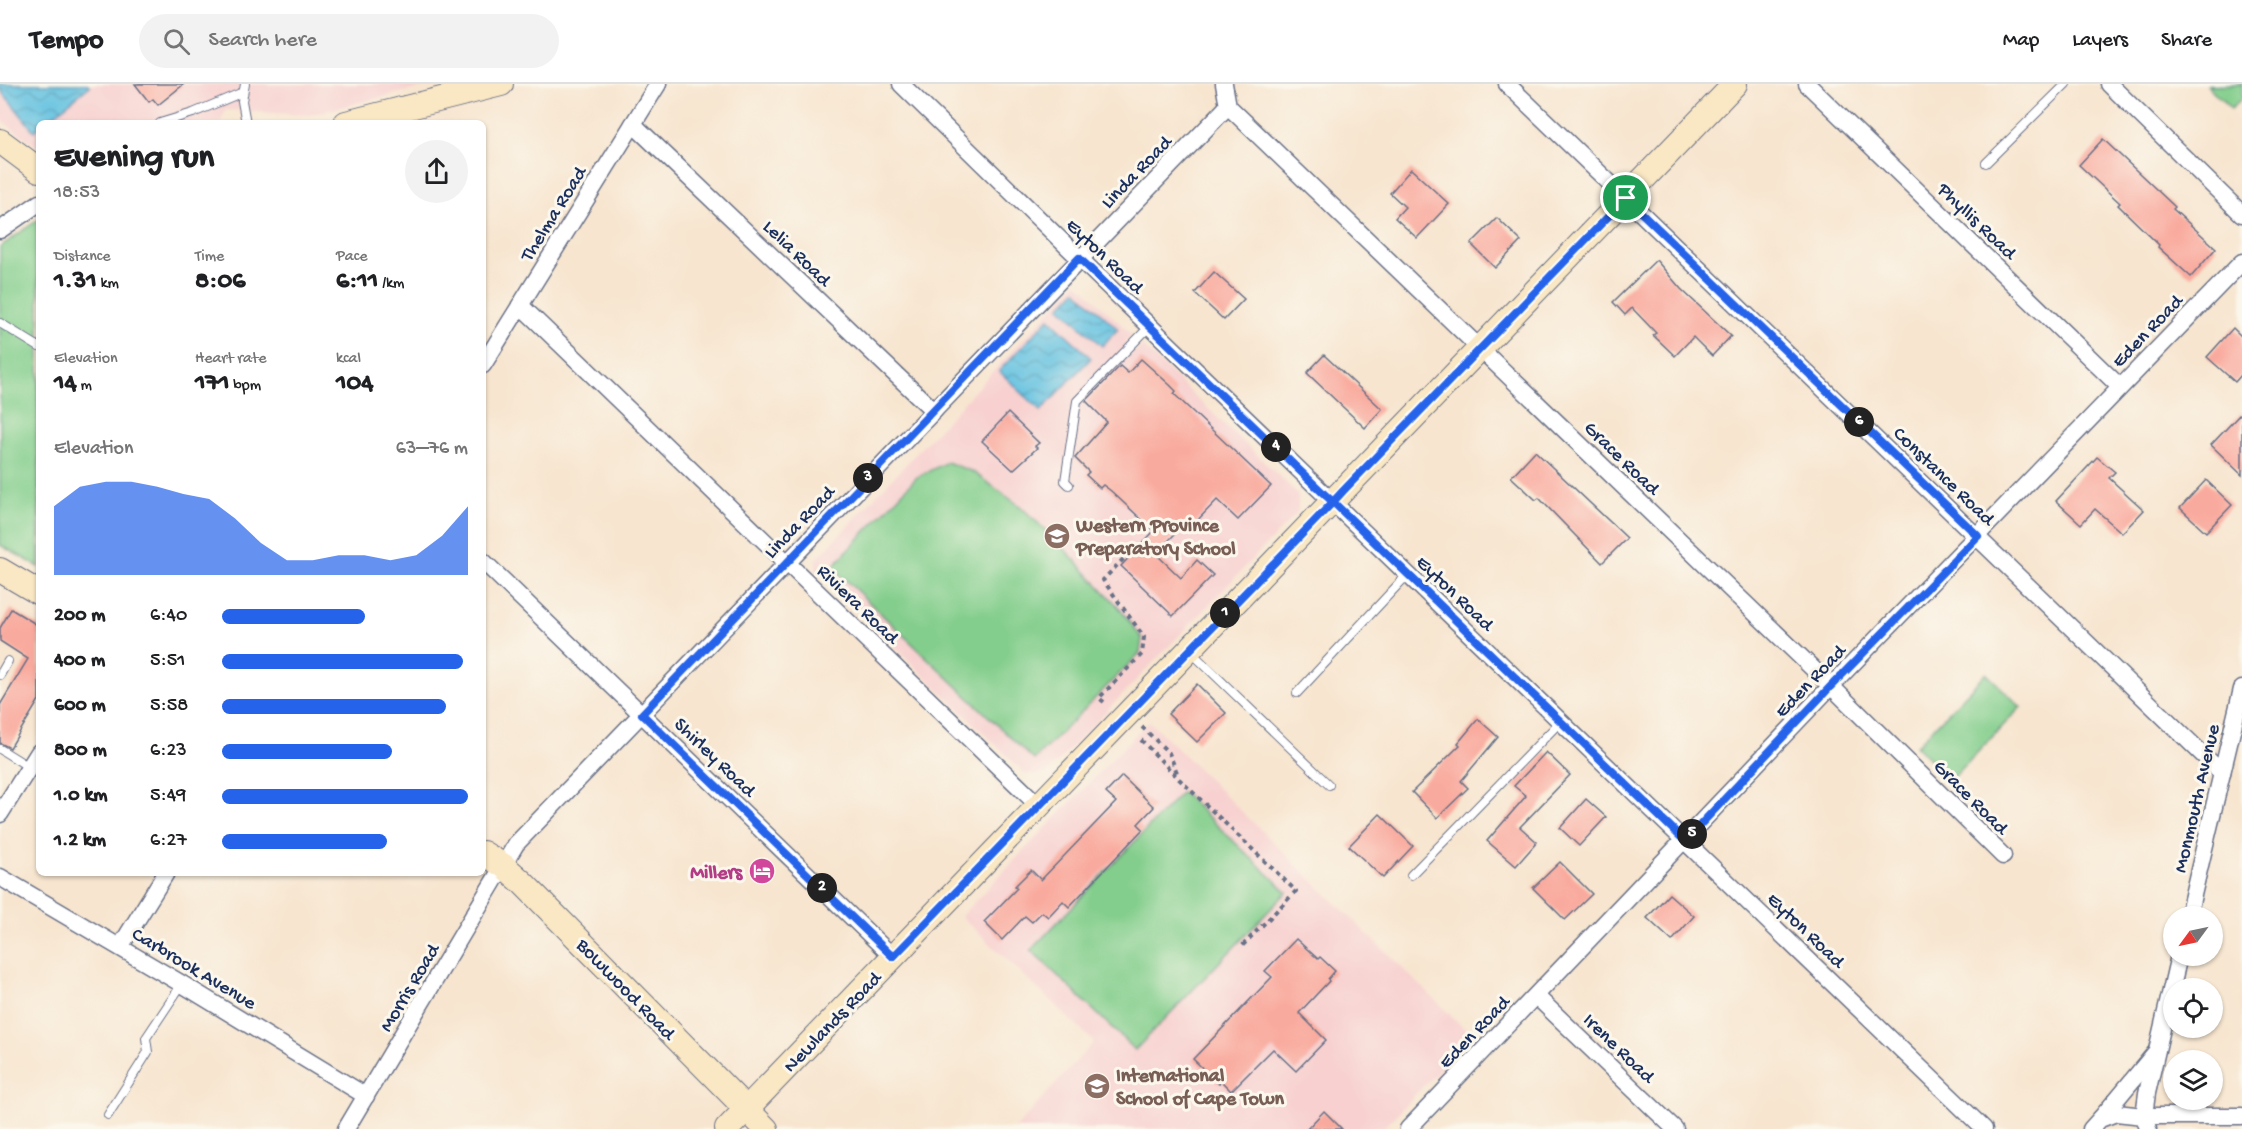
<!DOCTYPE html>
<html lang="en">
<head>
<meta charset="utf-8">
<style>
  :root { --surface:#fff; --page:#f2f2f2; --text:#202124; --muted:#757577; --line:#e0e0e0; --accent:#2563eb }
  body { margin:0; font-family:"Gochi Hand",sans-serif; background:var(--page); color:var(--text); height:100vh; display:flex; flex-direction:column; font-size:22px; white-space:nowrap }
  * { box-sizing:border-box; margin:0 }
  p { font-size:20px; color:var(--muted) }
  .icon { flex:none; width:33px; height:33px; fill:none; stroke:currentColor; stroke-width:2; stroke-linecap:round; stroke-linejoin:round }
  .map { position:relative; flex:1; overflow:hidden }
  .panel { position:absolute; left:36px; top:36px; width:450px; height:756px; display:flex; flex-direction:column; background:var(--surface); border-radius:9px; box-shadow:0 2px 4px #0004 }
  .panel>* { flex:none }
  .needle { width:39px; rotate:237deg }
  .fabs { position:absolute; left:2163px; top:822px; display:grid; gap:12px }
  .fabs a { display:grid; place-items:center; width:60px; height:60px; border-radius:50%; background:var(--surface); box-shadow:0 2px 4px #0004; font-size:30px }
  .pin { position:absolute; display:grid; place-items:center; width:51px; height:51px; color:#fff; margin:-26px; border:3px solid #fff; border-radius:50%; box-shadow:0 2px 6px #0007 }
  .km { position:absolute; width:30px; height:30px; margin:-15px; border-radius:50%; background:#222; color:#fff; font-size:16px; line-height:30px; text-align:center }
  .round { display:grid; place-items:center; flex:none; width:63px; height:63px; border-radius:32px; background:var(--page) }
  .head { display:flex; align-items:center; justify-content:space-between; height:102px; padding:0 18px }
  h1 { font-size:33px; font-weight:700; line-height:45px }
  .stats { display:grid; grid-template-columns:repeat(3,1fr); gap:9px; height:102px; padding:6px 18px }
  .stats div { display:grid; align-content:center }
  .stats b { font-size:26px; font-weight:700 }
  .stats small { font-size:16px; font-weight:400 }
  .stats p { font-size:16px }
  .chart { height:168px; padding:12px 18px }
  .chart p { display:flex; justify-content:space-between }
  .chart svg { width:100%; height:108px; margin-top:6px; fill:var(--accent); opacity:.7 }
  ul { padding:0 18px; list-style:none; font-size:20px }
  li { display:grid; grid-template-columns:96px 72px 1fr; align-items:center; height:45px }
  li i { height:15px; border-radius:8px; background:var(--accent) }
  header { display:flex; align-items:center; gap:36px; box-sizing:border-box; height:84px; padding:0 30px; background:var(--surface); border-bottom:2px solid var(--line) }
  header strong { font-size:28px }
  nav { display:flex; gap:33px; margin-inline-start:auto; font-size:21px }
  .search { width:420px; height:54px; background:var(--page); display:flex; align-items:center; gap:15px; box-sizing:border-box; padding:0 21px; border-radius:33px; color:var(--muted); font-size:22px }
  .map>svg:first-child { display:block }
</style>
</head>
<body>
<header>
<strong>Tempo</strong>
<div class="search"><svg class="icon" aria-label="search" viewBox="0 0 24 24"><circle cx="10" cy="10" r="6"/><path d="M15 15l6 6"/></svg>Search here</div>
<nav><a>Map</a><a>Layers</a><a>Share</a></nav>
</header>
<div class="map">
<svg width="2242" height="1045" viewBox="0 0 2242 1045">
  <defs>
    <pattern id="water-waves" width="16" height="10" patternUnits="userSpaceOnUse" patternTransform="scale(1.5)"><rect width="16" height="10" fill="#62c1e0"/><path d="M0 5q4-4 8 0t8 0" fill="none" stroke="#509db9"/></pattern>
  </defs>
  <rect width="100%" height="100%" fill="#fbf7ec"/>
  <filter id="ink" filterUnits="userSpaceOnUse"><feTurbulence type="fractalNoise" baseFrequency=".0167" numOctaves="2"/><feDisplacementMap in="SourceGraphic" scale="12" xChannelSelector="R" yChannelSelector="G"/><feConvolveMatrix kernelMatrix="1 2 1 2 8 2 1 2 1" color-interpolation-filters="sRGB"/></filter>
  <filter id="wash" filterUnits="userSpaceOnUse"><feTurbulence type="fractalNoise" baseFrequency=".008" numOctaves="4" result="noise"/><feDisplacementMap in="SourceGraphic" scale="24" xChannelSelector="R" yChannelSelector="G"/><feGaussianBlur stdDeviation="1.35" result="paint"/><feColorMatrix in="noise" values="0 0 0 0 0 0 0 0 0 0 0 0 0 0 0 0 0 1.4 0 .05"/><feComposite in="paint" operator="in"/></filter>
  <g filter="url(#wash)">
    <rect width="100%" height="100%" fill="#f7e5cf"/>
    <!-- built -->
    <g fill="#f7d0cf">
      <path d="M0,0H436L309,31L226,26L220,39H39V64L0,35Z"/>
      <path d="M1077,198L1132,251L1125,257L1136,268L1142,262L1298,410V428L1046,690H1026L816,487V476Z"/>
      <path d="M1149,637L1472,952L1382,1045H1015L1094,958L961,832Z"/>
    </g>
    <!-- garden -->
    <g fill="#83ce8c" stroke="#4f7e75" stroke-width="1.5">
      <path d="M2242,0V14L2231,25L2207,1Z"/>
      <path d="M39,135V483L0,461V163Z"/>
      <path d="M947,378L973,388L1020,422L1055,455L1117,521L1142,554L1140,569L1034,676L832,483L917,393Z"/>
      <path d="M1986,589L2021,623L1951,696L1916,662Z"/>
      <path d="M1182,708L1287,808L1135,966L1031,866Z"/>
    </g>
    <!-- water -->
    <g fill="url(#water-waves)" stroke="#3e789f" stroke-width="1.5">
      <path d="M0,0H88L90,2L44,39H39V43L34,47L0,5Z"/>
      <path d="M1076,206L1118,245L1102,262L1060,223Z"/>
      <path d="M1049,234L1091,274L1041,327L999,287Z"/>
    </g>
    <g id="blocks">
      <!-- building -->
      <g fill="#f9aa9e">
        <path d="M135,0H184L158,21L153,15L149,18Z"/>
        <path d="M2103,55L2175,123L2173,125L2216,164L2191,193L2158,163L2159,161L2118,121L2120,119L2079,81Z"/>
        <path d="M1411,85L1449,120L1417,154L1395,134L1405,123L1390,109Z"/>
        <path d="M1497,134L1521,157L1495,184L1471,160Z"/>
        <path d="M1656,176L1681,205L1731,252L1712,272L1693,253L1675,272L1653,251L1656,249L1632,224L1625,231L1613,218Z"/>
        <path d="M1214,188L1244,215L1224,236L1195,209Z"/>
        <path d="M2233,244L2242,253V290L2235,298L2207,273Z"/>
        <path d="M1324,271L1382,325L1365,344L1307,289Z"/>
        <path d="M1141,275L1170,301L1176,307L1174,310L1271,402L1238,436L1217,416L1192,442L1187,437L1156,470L1181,494L1197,476L1213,491L1173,532L1121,482L1154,447L1111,407L1103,401L1100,404L1086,391L1089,388L1075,374L1107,338L1086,317L1120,282L1128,289Z"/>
        <path d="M2242,328V391L2211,361Z"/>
        <path d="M1008,329L1039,359L1035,362L1037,364L1013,386L982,357Z"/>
        <path d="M1535,367L1627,454L1602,479L1539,414L1536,416L1511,393Z"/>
        <path d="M2097,373L2115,388L2109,394L2144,426L2122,449L2095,425L2081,440L2056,417Z"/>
        <path d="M2206,396L2232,421L2206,448L2180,424Z"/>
        <path d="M11,525L39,542V616L10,664L0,659V621L28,575L0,557V544Z"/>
        <path d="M1197,600L1226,629L1197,658L1168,630Z"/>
        <path d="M1478,635L1498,653L1461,697L1468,704L1437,734L1412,708L1460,661L1458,659Z"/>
        <path d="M1546,668L1570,691L1520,743L1537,758L1516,782L1487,757L1526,712L1514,702Z"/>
        <path d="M1122,692L1154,723L1138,740L1143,745L1069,823L1063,817L1048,833L1042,828L1032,838L1025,832L1002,856L984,838L1017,804L1015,802L1031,786L1041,796L1116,718L1106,709Z"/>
        <path d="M1586,715L1606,733L1579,762L1560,744Z"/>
        <path d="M1380,730L1413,762L1383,794L1349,762Z"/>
        <path d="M1560,778L1592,810L1565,836L1533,804Z"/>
        <path d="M1669,810L1694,832L1672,857L1647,834Z"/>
        <path d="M1296,855L1318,875L1320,873L1335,887L1328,895L1329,897L1299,929L1326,956L1296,987L1273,965L1231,1007L1221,997L1219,1000L1193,975L1272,893L1265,887Z"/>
        <path d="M1324,1027L1342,1045H1307Z"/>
      </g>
    </g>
  </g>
  <g filter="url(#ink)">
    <use href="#blocks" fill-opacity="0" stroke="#686f86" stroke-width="1.5"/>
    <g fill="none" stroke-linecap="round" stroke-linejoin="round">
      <defs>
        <g id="lane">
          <path d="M245,0L242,17L246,39"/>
          <path d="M160,39L193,29L243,8"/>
          <path d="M1986,79L2066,0"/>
          <path d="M0,239L39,263"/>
          <path d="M1069,401L1065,397L1077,317L1150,242"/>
          <path d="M1191,568L1329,701"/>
          <path d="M0,591L8,577"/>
          <path d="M1297,609L1408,490"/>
          <path d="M0,665L29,683"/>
          <path d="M1411,791L1561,637"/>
          <path d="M108,1031L148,968L146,954L182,900"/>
        </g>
        <g id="street">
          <path d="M901,0L1079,174L1984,1045"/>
          <path d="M1224,0L1228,22L1831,602L2003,772"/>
          <path d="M1507,0L2222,689"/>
          <path d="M1807,0L2120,303"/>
          <path d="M2109,0L2242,130"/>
          <path d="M633,40L934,327"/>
          <path d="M0,146L39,119"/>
          <path d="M520,221L1039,722"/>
          <path d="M483,281L658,0"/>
          <path d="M483,477L893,873"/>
          <path d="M0,730L39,668"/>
          <path d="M0,793L182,900L366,1012"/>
          <path d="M2188,832L2242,605"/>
          <path d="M120,863L166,789"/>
          <path d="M1536,912L1675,1045"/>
          <path d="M2101,1034L2155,969"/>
          <path d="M346,1045L516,760L1228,22"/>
          <path d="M1408,1045L1831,602L2242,178"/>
          <path d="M2091,1045L2100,1035L2116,1029L2144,1032H2242"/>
          <path d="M2148,1045L2144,1032L2147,1009L2179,872"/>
        </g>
        <g id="secondary">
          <path d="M346,39L501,0"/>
          <path d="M0,57L39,86"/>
          <path d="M0,486L39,509"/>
          <path d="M483,769L504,782L523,799L766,1045"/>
          <path d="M727,1045L1735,0"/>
        </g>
      </defs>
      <!-- lane casing -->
      <use href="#lane" stroke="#686f86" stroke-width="10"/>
      <!-- street casing -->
      <use href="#street" stroke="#686f86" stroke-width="19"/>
      <!-- secondary casing -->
      <use href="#secondary" stroke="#686f86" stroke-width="26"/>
      <!-- path -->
      <g stroke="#686f86" stroke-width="4" stroke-dasharray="4.5 4.5" stroke-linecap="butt">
        <path d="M1104,618L1099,614L1142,570L1144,553L1103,496L1134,464"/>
        <path d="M1142,643L1169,669L1178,691"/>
        <path d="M1141,656L1179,695L1296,807L1242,862"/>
      </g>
      <!-- lane -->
      <use href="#lane" stroke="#fff" stroke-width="8"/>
      <!-- street -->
      <use href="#street" stroke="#fff" stroke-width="16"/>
      <!-- secondary -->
      <use href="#secondary" stroke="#fae7c3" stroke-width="24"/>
    </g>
  </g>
  <g fill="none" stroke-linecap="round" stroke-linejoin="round" filter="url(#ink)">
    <defs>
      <path id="route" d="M1626,114L1343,407L1333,418L893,873L642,630L1079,174L1322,408L1333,418L1685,757L1831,602L1978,452L1626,114"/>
    </defs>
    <!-- route casing -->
    <use href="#route" stroke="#fff" stroke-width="12"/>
    <!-- route -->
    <use href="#route" stroke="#2563eb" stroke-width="8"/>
  </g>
  <!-- icons -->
  <defs>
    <symbol id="school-disc" viewBox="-11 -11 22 22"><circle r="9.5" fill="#8d6e63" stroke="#fbf7ec"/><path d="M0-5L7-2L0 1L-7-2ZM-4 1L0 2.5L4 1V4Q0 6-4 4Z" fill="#fff"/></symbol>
    <symbol id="hotel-disc" viewBox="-11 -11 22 22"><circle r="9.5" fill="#d1479c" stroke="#fbf7ec"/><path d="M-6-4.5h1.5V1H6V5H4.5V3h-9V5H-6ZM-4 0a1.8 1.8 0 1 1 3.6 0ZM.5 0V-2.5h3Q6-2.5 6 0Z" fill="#fff"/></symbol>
  </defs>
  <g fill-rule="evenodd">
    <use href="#school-disc" x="1042" y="437" width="30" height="30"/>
    <use href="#hotel-disc" x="747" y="772" width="30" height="30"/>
    <use href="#school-disc" x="1082" y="987" width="30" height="30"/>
  </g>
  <g text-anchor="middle" stroke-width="6" stroke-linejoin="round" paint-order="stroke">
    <!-- street labels -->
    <g font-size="20" fill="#1b2f5e" stroke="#fbf7ec">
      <text transform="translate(1135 87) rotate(-46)" y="7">Linda Road</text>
      <text transform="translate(552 129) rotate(-58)" y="7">Thelma Road</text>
      <text transform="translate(1978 136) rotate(44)" y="7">Phyllis Road</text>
      <text transform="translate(798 168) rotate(44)" y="7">Lelia Road</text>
      <text transform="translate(1106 171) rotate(44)" y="7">Eyton Road</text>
      <text transform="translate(2146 246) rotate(-46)" y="7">Eden Road</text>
      <text transform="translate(1623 373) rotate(44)" y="7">Grace Road</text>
      <text transform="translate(1945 391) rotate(44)" y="7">Constance Road</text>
      <text transform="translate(798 437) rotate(-46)" y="7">Linda Road</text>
      <text transform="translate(1456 508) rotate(44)" y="7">Eyton Road</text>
      <text transform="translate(859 519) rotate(44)" y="7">Riviera Road</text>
      <text transform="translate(1809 596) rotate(-46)" y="7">Eden Road</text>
      <text transform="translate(716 672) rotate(44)" y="7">Shirley Road</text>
      <text transform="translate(1972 712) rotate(45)" y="7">Grace Road</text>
      <text transform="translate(2195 714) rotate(-77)" y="7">Monmouth Avenue</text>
      <text transform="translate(1807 845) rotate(44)" y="7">Eyton Road</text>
      <text transform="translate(195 883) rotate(31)" y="7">Carbrook Avenue</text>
      <text transform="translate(408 903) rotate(-59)" y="7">Morris Road</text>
      <text transform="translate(627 904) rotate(46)" y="7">Bowwood Road</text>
      <text transform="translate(831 937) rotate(-46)" y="7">Newlands Road</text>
      <text transform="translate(1473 947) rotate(-46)" y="7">Eden Road</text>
      <text transform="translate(1620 963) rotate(44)" y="7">Irene Road</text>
    </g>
    <!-- education labels -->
    <g font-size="20" font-weight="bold" fill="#785e54" stroke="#fbf7ec" text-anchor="start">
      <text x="1076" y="447">Western Province<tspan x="1076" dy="23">Preparatory School</tspan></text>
      <text x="1116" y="997">International<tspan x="1116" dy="23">School of Cape Town</tspan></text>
    </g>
    <!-- hotel labels -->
    <g font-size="20" font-weight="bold" fill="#b23c85" stroke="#fbf7ec" text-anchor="end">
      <text x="742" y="794">Millers</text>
    </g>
  </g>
</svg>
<div class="fabs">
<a><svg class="needle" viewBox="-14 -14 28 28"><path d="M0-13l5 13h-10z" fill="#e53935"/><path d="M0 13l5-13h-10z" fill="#757577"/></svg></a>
<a><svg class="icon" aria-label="locate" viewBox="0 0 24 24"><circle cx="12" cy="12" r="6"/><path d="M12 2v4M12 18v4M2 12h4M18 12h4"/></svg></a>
<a><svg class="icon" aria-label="layers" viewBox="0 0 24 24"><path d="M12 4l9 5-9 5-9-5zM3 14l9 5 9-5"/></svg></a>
</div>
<div class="pin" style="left:1626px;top:114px;background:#1e9e55"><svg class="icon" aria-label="arrive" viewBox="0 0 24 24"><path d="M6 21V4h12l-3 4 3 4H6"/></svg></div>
<b class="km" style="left:1225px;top:529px">1</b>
<b class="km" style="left:822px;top:804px">2</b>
<b class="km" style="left:868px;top:394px">3</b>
<b class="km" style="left:1276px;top:363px">4</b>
<b class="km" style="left:1692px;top:750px">5</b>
<b class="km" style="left:1859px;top:338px">6</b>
<section class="panel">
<div class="head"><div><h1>Evening run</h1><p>18:53</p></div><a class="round"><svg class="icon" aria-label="share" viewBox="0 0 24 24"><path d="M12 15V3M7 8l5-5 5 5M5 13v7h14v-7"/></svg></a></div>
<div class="stats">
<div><p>Distance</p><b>1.31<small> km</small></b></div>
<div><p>Time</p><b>8:06</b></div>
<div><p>Pace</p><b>6:11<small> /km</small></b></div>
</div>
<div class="stats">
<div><p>Elevation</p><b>14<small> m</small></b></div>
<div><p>Heart rate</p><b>171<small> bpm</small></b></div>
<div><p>kcal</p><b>104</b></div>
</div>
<div class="chart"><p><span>Elevation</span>63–76 m</p>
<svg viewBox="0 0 160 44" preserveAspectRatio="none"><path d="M0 44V16L10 8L20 6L30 6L40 8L50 11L60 13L70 21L80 31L90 38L100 38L110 36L120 36L130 38L140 36L150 28L160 16V44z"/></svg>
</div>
<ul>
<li><b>200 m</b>6:40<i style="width:58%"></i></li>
<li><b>400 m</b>5:51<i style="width:98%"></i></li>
<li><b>600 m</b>5:58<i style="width:91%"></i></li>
<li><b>800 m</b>6:23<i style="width:69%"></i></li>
<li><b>1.0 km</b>5:49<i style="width:100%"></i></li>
<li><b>1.2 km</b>6:27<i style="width:67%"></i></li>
</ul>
</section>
</div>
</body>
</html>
